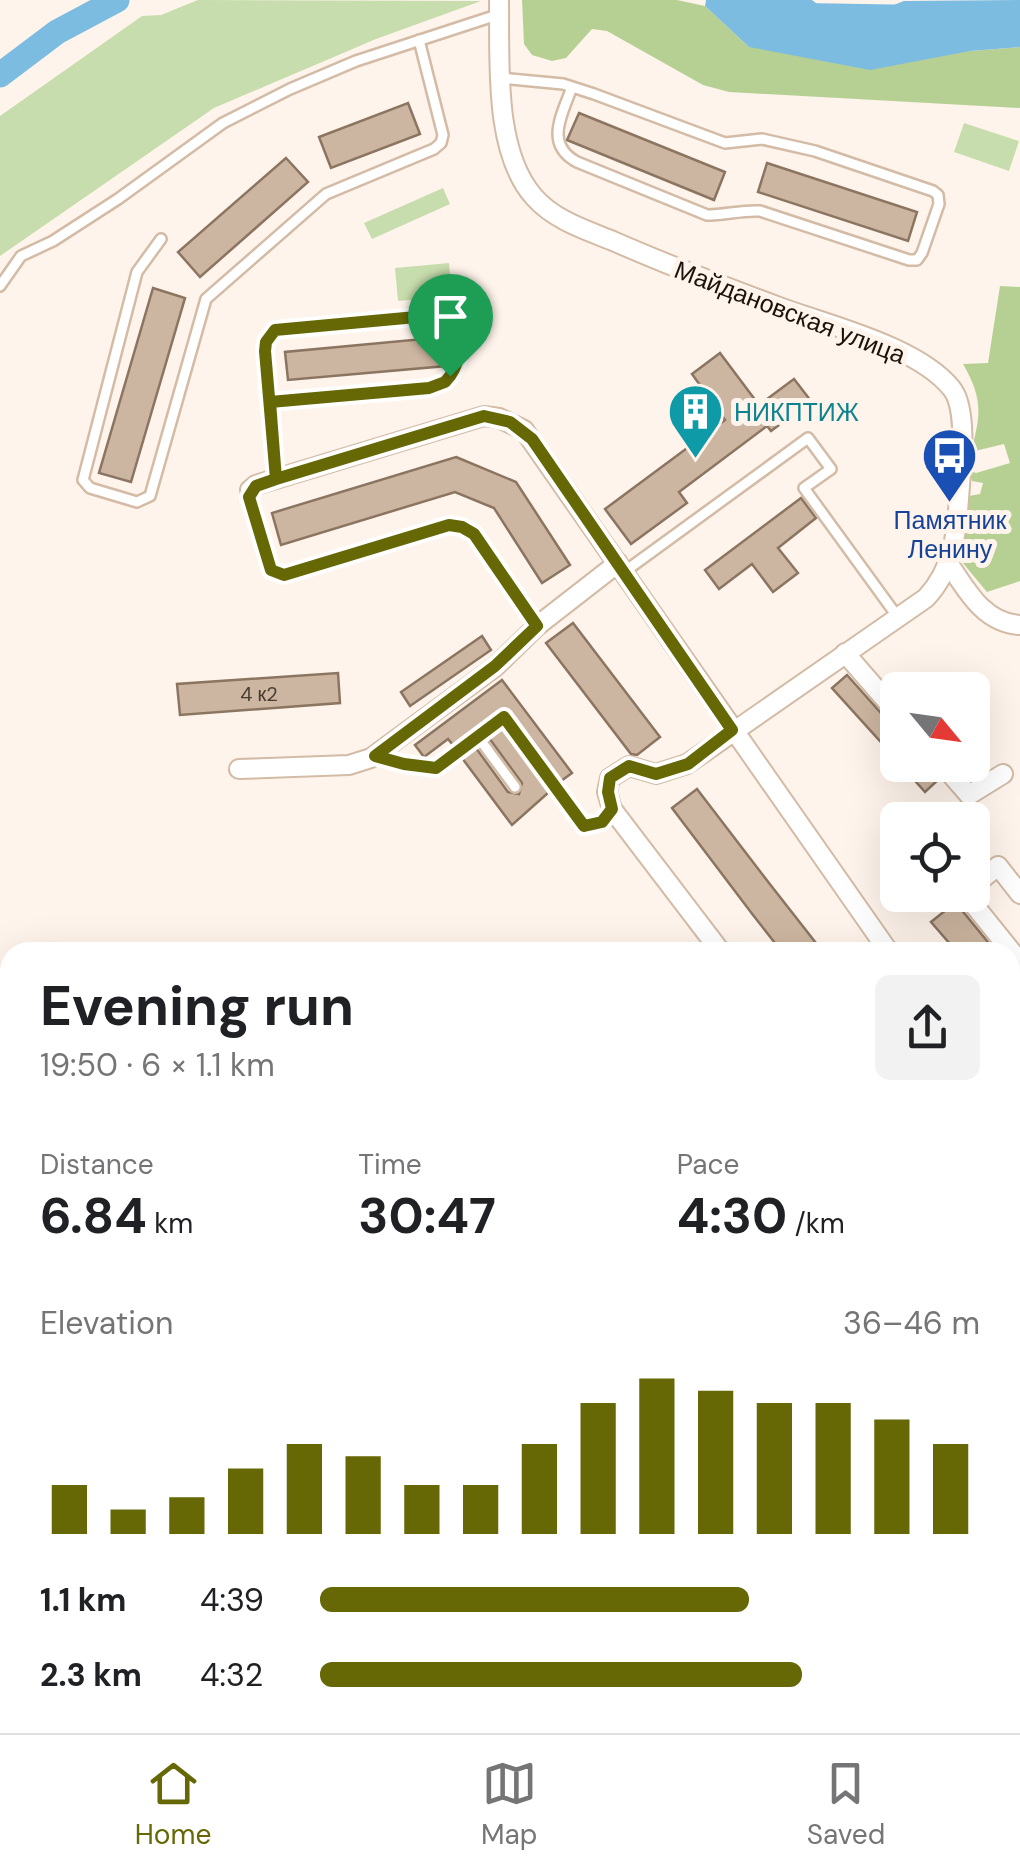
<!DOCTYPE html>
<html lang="en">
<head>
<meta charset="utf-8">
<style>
  :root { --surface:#fff; --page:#f2f2f2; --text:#202124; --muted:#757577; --line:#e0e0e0; --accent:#666806 }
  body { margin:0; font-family:"DM Sans",sans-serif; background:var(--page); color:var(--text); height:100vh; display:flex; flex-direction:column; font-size:38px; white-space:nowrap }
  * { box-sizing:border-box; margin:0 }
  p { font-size:32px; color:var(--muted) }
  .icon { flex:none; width:55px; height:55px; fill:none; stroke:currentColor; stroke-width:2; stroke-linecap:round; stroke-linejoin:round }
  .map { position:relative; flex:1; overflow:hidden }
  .drawer { position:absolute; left:0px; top:942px; width:1020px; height:792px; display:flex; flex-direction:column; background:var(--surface); border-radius:30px 30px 0 0; box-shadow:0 10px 40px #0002 }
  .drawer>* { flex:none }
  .needle { width:65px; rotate:119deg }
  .tools { position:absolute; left:880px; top:672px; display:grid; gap:20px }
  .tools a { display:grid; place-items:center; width:110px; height:110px; border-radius:15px; background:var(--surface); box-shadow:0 10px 40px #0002; font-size:50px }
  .pin { position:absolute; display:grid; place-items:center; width:85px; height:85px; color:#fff; margin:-102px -42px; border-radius:50% 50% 50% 0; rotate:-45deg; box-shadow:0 0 10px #0007 }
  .pin .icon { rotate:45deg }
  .round { display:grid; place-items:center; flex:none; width:105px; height:105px; border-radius:15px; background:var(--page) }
  .overview { display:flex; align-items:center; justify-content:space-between; height:170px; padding:0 40px }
  h1 { font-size:55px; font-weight:700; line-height:75px }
  .metrics { display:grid; grid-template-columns:repeat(3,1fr); gap:15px; height:170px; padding:10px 40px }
  .metrics div { display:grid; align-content:center }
  .metrics b { font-size:50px; font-weight:700 }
  .metrics small { font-size:28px; font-weight:400 }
  .metrics p { font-size:28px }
  .chart { height:280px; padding:20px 40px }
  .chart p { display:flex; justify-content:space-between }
  .chart svg { width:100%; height:180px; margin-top:10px; stroke:var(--accent); stroke-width:6 }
  ul { padding:0 40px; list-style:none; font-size:32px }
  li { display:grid; grid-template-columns:160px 120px 1fr; align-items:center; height:75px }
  li i { height:25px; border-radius:12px; background:var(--accent) }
  .tab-bar { display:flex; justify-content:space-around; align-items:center; height:140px; border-top:2px solid var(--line); background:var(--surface); font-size:28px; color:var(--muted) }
  .tab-bar a { display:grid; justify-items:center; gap:5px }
  .tab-bar .on { color:var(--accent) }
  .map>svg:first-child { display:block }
</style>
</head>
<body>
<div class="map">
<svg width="1020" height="1733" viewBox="0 0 1020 1733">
  <rect width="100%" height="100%" fill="#fef4eb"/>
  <!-- green -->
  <g fill="#c8ddad">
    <path d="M198,0L481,1L376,39L214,108L0,256V116L142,16L161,15Z"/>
    <path d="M964,123L1019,141L1009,171L954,152Z"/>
    <path d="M443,188L450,204L372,239L364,223Z"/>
    <path d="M449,263L452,296L398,301L395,268Z"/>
  </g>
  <!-- forest -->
  <g fill="#b6d094">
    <path d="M522,0H677L705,6L749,47L970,51L1020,47V108L729,92L703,85L607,31L592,29L566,58L552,61L532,55L524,44Z"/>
    <path d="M1000,286L1020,287V581L987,592L957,556L969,496L980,494L983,483L972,481L970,471L976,473L1010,463L1004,444L971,452C981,414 983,399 963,364L988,363Z"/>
  </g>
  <!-- water -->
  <path fill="#7dbce1" d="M706,0H812L844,24L904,1L1020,0V47L970,51L870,70L749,47L705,6Z"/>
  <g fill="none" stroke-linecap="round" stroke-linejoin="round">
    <!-- river -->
    <g stroke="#7dbce1" stroke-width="25">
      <path d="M766,0L775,15L893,17"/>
      <path d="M0,75L57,32L117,0"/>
    </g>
  </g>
  <!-- building -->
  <g fill="#cdb6a1" stroke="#8b7561" stroke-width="2.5">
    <path d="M408,103L420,134L331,168L319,137Z"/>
    <path d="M579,113L725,172L714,200L567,140Z"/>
    <path d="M286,158L308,182L200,277L178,252Z"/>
    <path d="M767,163L917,212L908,241L758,192Z"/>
    <path d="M153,288L185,298L131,482L99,473Z"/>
    <path d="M444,337L446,366L288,380L285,352Z"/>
    <path d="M720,353L759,405L794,379L811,401L771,431L767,426L679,492L687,503L631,544L605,509L725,420L692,374Z"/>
    <path d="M456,457L516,482L570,565L542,583L494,508L455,492L281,545L272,513Z"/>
    <path d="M801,498L816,518L778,548L798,573L773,592L752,564L719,589L705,570Z"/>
    <path d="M573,623L660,737L637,755L631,754L546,643Z"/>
    <path d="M482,636L491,650L410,706L401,692Z"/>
    <path d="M338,673L340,703L180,715L177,684Z"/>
    <path d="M847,675L889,722L898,728V761L832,688Z"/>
    <path d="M502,680L572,773L561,781L506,709L499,710L453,745L448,739L424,757L415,745Z"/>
    <path d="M502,728L549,792L512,825L462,758L476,748L508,792L519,794L522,783L489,738Z"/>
    <path d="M901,765H931L939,779L925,792Z"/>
    <path d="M697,789L769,883L823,952H782L753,915L672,808Z"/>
    <path d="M956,902V903L996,952H957L931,922Z"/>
  </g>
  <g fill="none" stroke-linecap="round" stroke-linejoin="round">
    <defs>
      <g id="service">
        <path d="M501,78L563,84L594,94L725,143L762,139L815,151L933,191L938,195L939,204L922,253L917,260H909L760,211C741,210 725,215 707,215L577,162C544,144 562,115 572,87"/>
        <path d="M161,239L137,272L83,480L90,488L137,502L150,496L206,299L326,194L434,149L441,143L443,135L419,40"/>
        <path d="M0,286L21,256L53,241L118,199L223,123L290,89L356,61L500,14"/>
        <path d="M270,402L438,386C464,371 465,340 445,319L431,315L275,330L267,342L265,351L276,479"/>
        <path d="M250,490L249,497L271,570L284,575L456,525L479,539L537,626"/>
        <path d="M624,572L808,438L831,469L804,488L897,616"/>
        <path d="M478,737L515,787"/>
        <path d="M375,756L403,765L436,767L504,717L584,826L601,822L612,809"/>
      </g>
      <g id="minor">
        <path d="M499,0C500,59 493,151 534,197C554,220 586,230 613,241C668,265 725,287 782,308C831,326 919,347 952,389C967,408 962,461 960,485C957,527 956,566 926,598L687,764L656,774L629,766L610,778L607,792L612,809L721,952"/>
        <path d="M250,490L256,485L484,416L499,418L524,430L889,952"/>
        <path d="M949,564C967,591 984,623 1020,625"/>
        <path d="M845,653L898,714"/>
        <path d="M943,765L969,795L1003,774"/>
        <path d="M239,769L349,765L371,758L495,667L537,626L618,563"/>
        <path d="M972,887L998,866L1020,894"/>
        <path d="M966,895L1020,962"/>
        <path d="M1010,1081L1020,1074"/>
        <path d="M1010,1121L1020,1133"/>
        <path d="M1010,1260L1020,1251"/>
        <path d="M1010,1299L1020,1313"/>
        <path d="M1010,1395L1020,1394"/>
      </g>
    </defs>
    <!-- service casing -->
    <use href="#service" stroke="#d3bba6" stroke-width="14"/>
    <!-- minor casing -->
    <use href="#minor" stroke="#d3bba6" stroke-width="22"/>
    <!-- service -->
    <use href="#service" stroke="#fff" stroke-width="9"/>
    <!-- minor -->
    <use href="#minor" stroke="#fff" stroke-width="18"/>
  </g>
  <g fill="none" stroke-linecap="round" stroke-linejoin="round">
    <defs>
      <path id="route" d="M450,376L445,382L429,388L270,402L276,479L256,486L249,497L271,570L284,575L449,525L462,527L474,534L537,626L495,666L375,756L404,764L436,768L504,717L584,826L602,822L612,809L608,792L610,778L629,766L656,774L688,764L732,730L532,439L510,422L484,416L276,479L265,351L266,342L275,330L438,315C461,329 465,354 450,376"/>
    </defs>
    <!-- route casing -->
    <use href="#route" stroke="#fff" stroke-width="20"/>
    <!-- route -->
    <use href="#route" stroke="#666806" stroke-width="12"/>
  </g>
  <!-- icons -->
  <defs>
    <symbol id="building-pin" viewBox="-11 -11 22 30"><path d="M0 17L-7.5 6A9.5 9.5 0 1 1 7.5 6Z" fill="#0f9aa8" stroke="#fef4eb"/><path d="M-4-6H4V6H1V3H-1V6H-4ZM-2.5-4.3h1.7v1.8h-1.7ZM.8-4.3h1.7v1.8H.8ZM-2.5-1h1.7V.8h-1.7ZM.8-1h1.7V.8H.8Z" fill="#fff"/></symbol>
    <symbol id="bus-pin" viewBox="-11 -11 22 30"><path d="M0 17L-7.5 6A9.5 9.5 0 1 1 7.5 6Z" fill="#1a4fb4" stroke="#fef4eb"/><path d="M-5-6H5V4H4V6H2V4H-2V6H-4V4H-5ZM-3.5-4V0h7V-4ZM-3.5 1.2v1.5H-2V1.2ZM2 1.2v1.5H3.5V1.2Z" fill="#fff"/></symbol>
  </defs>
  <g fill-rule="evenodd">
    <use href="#building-pin" x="664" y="380" width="63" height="86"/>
    <use href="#bus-pin" x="918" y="424" width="63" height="86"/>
  </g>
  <g text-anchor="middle" stroke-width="10" stroke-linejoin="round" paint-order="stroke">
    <!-- number labels -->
    <g font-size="20" fill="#483c30">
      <text x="259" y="701">4 к2</text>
    </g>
    <!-- street labels -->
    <g font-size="25" fill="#1b130b" stroke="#fef4eb">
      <text transform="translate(790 312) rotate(21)" y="9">Майдановская улица</text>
    </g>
    <!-- culture labels -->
    <g font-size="25" fill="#0d838f" stroke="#fef4eb" text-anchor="start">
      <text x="734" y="421">НИКПТИЖ</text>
    </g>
    <!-- transit labels -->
    <g font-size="25" fill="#164399" stroke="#fef4eb">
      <text x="950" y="529">Памятник<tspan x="950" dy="29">Ленину</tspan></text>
    </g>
  </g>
</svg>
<div class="tools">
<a><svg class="needle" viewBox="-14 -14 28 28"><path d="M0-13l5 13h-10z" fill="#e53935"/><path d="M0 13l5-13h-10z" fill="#757577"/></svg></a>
<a><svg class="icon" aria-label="locate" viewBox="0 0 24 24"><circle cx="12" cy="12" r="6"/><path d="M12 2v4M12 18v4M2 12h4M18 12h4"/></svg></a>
</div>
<div class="pin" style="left:450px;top:376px;background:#1e9e55"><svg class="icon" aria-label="arrive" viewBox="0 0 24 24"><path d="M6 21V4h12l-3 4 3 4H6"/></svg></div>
<section class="drawer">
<div class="overview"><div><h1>Evening run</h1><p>19:50 · 6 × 1.1 km</p></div><a class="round"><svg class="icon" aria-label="share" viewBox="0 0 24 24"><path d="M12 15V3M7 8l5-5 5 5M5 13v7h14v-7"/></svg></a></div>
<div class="metrics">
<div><p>Distance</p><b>6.84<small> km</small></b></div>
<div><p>Time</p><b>30:47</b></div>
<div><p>Pace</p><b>4:30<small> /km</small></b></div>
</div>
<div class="chart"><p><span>Elevation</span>36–46 m</p>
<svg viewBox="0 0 160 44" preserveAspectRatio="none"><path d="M5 44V32M15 44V38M25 44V35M35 44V28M45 44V22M55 44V25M65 44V32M75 44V32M85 44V22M95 44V12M105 44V6M115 44V9M125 44V12M135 44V12M145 44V16M155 44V22"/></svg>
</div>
<ul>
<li><b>1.1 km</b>4:39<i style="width:65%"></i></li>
<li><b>2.3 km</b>4:32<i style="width:73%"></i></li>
</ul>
</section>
</div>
<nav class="tab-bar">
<a class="on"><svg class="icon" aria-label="home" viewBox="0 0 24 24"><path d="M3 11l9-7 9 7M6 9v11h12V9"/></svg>Home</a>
<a><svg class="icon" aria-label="map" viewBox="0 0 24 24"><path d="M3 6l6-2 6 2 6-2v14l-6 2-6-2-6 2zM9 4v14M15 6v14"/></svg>Map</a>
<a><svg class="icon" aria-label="saved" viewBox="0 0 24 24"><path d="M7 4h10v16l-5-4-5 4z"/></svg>Saved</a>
</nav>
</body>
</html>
